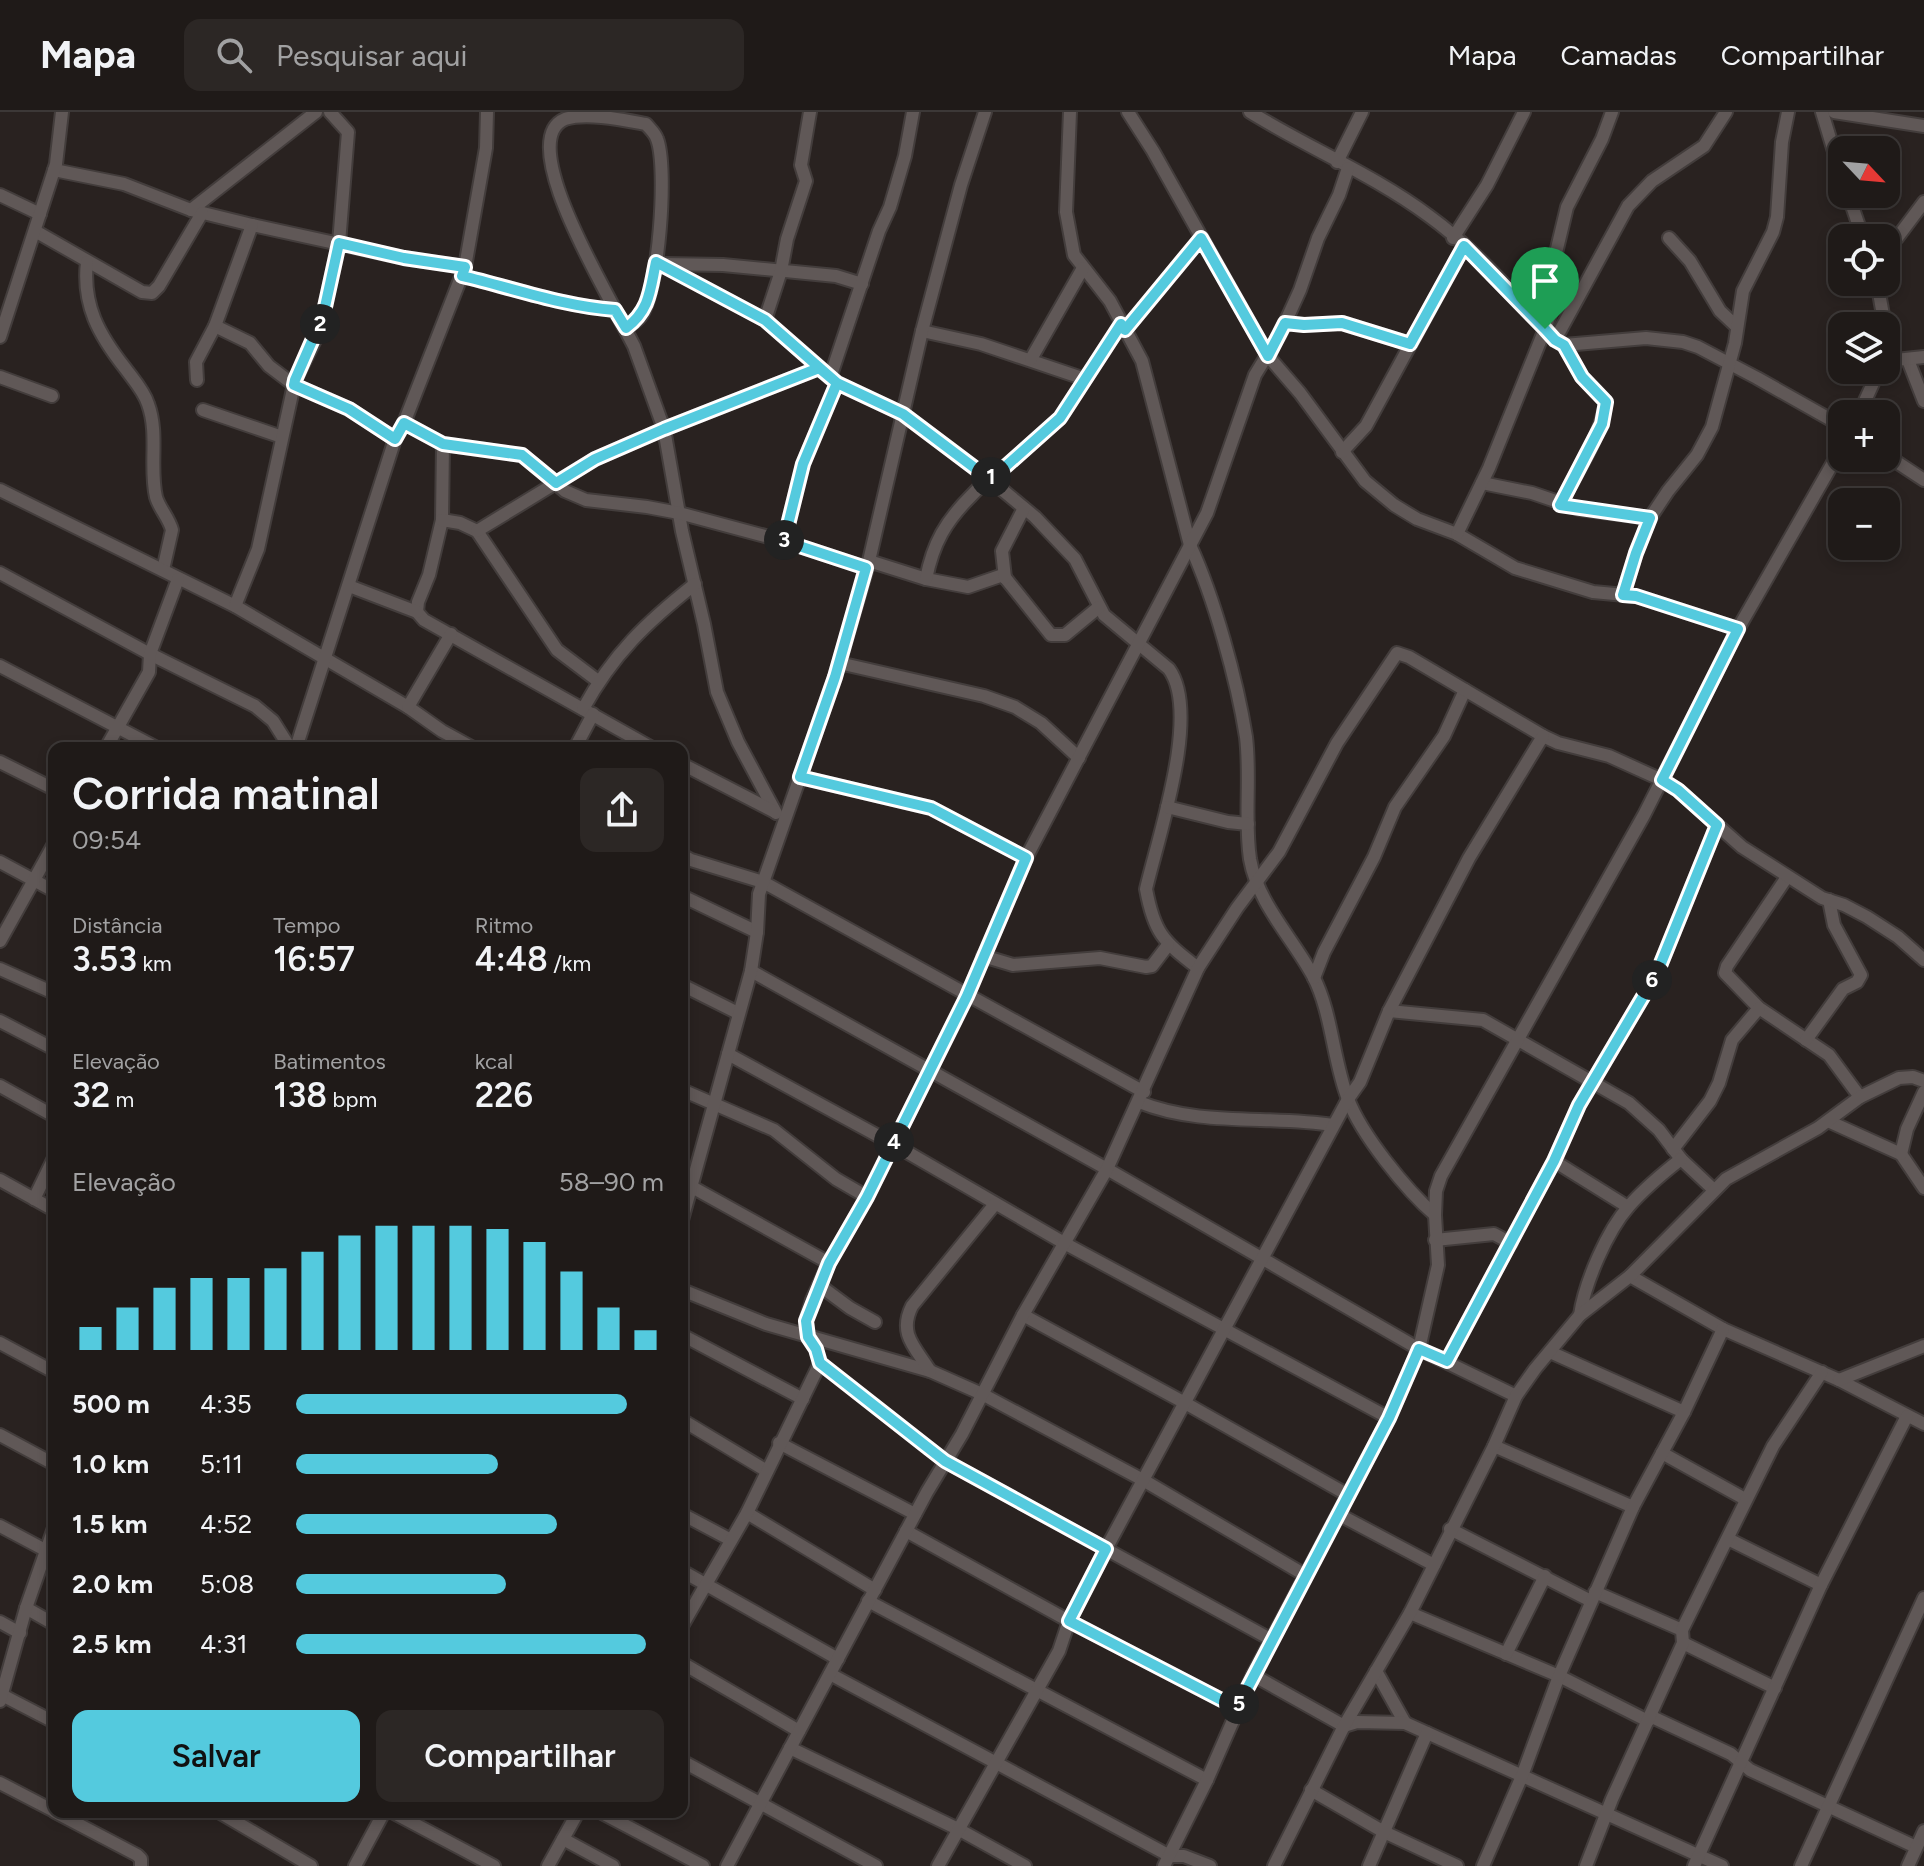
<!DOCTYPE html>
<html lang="pt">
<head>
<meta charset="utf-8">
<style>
  :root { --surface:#1f1a18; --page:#2c2725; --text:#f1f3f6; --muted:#a1a1a2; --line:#3c3837; --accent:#54cade }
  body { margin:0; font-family:Figtree,sans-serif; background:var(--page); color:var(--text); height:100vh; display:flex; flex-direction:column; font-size:30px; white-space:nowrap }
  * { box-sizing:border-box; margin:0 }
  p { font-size:26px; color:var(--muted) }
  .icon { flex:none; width:44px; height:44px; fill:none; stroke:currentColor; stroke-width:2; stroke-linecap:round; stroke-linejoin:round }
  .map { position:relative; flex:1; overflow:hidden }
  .panel { position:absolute; left:48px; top:630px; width:640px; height:1076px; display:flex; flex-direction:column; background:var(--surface); border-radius:16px; box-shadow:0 4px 12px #0003,0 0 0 2px var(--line) }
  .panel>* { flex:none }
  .needle { width:52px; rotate:116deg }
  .fabs { position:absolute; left:1828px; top:24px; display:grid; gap:16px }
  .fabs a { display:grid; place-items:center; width:72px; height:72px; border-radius:16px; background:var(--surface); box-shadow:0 4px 12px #0003,0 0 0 2px var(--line); font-size:40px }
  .pin { position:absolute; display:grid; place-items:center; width:68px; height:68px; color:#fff; margin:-82px -34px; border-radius:50% 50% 50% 0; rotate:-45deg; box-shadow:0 0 8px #0007 }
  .pin .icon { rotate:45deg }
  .km { position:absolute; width:40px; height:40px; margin:-20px; border-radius:50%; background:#222; color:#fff; font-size:22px; line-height:40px; text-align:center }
  .round { display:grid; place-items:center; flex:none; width:84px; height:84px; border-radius:16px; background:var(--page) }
  .overview { display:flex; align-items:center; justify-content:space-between; height:136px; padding:0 24px }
  h1 { font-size:44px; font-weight:600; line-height:60px }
  .figures { display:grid; grid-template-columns:repeat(3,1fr); gap:12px; height:136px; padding:8px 24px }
  .figures div { display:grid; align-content:center }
  .figures b { font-size:34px; font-weight:600 }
  .figures small { font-size:22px; font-weight:400 }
  .figures p { font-size:22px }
  .chart { height:224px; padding:16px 24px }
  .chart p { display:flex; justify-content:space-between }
  .chart svg { width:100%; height:144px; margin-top:8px; stroke:var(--accent); stroke-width:6 }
  .cta { display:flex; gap:16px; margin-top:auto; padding:16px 24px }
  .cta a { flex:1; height:92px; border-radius:16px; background:var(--accent); color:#111; font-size:32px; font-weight:600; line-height:92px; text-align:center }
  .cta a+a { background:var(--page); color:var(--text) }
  ul { padding:0 24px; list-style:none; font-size:26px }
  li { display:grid; grid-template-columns:128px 96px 1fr; align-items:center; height:60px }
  li i { height:20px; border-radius:10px; background:var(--accent) }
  header { display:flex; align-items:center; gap:48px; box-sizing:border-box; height:112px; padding:0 40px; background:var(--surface); border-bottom:2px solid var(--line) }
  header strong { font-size:38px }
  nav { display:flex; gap:44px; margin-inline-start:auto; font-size:28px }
  .search { width:560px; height:72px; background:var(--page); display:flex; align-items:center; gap:20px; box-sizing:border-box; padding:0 28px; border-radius:16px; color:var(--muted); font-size:30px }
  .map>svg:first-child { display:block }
</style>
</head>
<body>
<header>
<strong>Mapa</strong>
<div class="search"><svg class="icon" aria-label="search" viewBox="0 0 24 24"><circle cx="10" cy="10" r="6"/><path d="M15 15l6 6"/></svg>Pesquisar aqui</div>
<nav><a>Mapa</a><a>Camadas</a><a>Compartilhar</a></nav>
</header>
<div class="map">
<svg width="1924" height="1754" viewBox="0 0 1924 1754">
  <rect width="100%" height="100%" fill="#292220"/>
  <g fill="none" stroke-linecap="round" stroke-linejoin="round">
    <defs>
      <g id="street">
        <path d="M1070,0L1066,100L1074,143L1110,189L1142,249L1190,433C1214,485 1237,568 1246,625C1251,666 1244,707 1250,747C1258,792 1292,825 1313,864C1332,900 1333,949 1348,987C1361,1022 1406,1078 1435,1103"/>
        <path d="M1128,0L1153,39L1268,244L1300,281L1365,369L1394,393L1417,407L1457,422L1515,456L1593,480L1636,484L1738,517"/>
        <path d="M1250,0C1308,36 1374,63 1429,104C1476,138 1516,185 1555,228L1564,233L1646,226L1683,230L1698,235L1757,266L1842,314"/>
        <path d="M1822,0L1842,66"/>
        <path d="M1834,0L1924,14"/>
        <path d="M1337,50L1362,0"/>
        <path d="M54,58L124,72L191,98L252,113L404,146L465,155"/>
        <path d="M1848,82L1863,126"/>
        <path d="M0,83L40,102"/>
        <path d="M191,98L316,0"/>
        <path d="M35,119L142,180L152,181L159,174L202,101"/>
        <path d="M1453,126L1487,73L1524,0"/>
        <path d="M1669,126L1690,149L1720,199L1737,215"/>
        <path d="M1897,126L1924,90"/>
        <path d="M87,150C82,193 99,223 125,256C133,267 144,279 148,292C159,322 149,355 156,385C159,396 169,406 172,418L163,458"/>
        <path d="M656,150L765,208L837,271L903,302L988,366L1035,405L1075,447L1104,503L1169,557C1201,601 1158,725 1146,777C1154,821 1163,829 1198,856"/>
        <path d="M663,152L723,153L836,164L862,172"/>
        <path d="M462,164C513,176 562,194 615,198"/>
        <path d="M1877,170L1885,214"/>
        <path d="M765,208L781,159L787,127L806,69L801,53L810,0"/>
        <path d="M1285,211L1304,213L1342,211L1410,232"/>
        <path d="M215,214L250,231L269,254L294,273L349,297L395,327"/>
        <path d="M626,216C630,213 637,209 640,205C659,181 668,55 657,27C655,21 650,17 646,12C624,8 587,0 565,7C516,27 600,167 615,198L634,234L664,317L682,419L704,512L717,580L738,630L776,701"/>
        <path d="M1125,218L1201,126"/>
        <path d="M922,219L981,232L1085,267"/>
        <path d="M0,225L56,52L62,0"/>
        <path d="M1555,228L1628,94L1652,69L1704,34L1726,0"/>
        <path d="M1031,247L1083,156"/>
        <path d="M1908,248L1924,289"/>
        <path d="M1886,249L1924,245"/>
        <path d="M0,265L52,284"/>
        <path d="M830,266L879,119L890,95L905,44L913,0"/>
        <path d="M197,268L196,250L215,214L252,113"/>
        <path d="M203,298L282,325"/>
        <path d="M1859,302L1879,258"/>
        <path d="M404,311L443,332L522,343L565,379L586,388L647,395L679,401L784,429L866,456"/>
        <path d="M443,332L442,408L429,463L418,490L417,500L424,508L652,636"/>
        <path d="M1342,340L1366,314L1464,134"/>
        <path d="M1886,343L1924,368"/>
        <path d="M1482,371L1532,381L1579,397L1650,406"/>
        <path d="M0,378L235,494L408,595L442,619L473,636"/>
        <path d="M1560,393C1576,359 1600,328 1606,290L1582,265L1564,233"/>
        <path d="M442,408L460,411L477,419L557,538L598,569"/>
        <path d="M477,419L595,347L664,317L819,256"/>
        <path d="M1457,422L1489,356L1545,217L1556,185L1555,145L1567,95L1602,27L1612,0"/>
        <path d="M784,429L803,352L837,271"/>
        <path d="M869,449L926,467L968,475L1003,463L1051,523H1065L1099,495"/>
        <path d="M0,461L150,542L255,594L273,609L290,636"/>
        <path d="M1005,466L1002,439L1024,396"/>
        <path d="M926,467C933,431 946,409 971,384C979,376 986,367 996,363L1060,306L1121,212"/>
        <path d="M349,474L417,500"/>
        <path d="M1623,483L1636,441L1650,406L1668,379L1697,343L1712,315L1735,231L1743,179L1773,120L1777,105L1782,30L1788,0"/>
        <path d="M235,494L258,437L295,268L315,228L323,204L339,131L348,20L330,0"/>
        <path d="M839,551L984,584L1015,595L1041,611L1079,646"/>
        <path d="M0,554L157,636"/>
        <path d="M408,595L451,522"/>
        <path d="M583,597C613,542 647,510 695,472"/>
        <path d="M106,636L149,560L150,542L178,467"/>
        <path d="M296,636L395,327L404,311L465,155L486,36L487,0"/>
        <path d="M575,636L593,602"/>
        <path d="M0,650L54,677"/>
        <path d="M682,652L775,700"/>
        <path d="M800,665L931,696L1026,746"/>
        <path d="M1167,695L1228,710L1248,712"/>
        <path d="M682,743L691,748L763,770L1144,980"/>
        <path d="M0,750L54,779"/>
        <path d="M1787,765L1727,854L1725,861L1759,896L1829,943L1860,985"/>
        <path d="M682,784L757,820"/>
        <path d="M0,829L54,732"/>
        <path d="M983,844L1013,853L1100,846L1146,855L1152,854L1168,833"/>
        <path d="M0,857L54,881"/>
        <path d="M751,859L1107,1057L1419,1237L1516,1284"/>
        <path d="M1314,866L1324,840L1374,745L1395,695L1444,624L1465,578"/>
        <path d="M682,873L738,901"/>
        <path d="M1389,899L1483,908L1629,991L1659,1018L1681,1047L1714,1078"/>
        <path d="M0,909L54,937"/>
        <path d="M1806,928L1843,877L1857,870L1861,863L1834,813L1829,788"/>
        <path d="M728,942L893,1032L1064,1131L1389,1306"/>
        <path d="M0,974L54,1004"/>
        <path d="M682,978L774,1018L836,1067L867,1085"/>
        <path d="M1139,990C1201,1015 1269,1003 1333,1013"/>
        <path d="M1828,1009L1901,1042L1924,1076"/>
        <path d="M1673,1037L1710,989L1719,971L1732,928L1759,896"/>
        <path d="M1901,1042L1907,1017L1924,980"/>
        <path d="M1554,1049L1628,1095"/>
        <path d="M0,1068L54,1098"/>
        <path d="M692,1075L829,1151"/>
        <path d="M34,1087L54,1046"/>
        <path d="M682,1108L751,859L757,820L759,782L835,565L869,449L922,219L961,73L985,0"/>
        <path d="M1435,1128L1494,1122L1511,1131"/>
        <path d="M1630,1164L1723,1217L1839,1268L1924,1312"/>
        <path d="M819,1173L850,1196L875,1210"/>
        <path d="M682,1178L766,1212L930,1259L982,1282L1143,1368L1305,1463"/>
        <path d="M1023,1203L1185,1291L1348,1383"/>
        <path d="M1580,1203C1585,1170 1607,1119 1629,1094C1645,1076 1663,1061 1681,1047"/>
        <path d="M682,1223L803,1287"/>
        <path d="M0,1231L54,1260"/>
        <path d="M1550,1240L1684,1300"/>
        <path d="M1447,1249L1554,1049L1579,993L1657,861L1717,713"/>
        <path d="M820,1251L945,1349L1272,1528"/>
        <path d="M930,1259C915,1235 898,1222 912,1194L995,1092"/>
        <path d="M1839,1268L1924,1234"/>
        <path d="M682,1308L767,1359"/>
        <path d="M0,1323L54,1352"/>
        <path d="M779,1331L915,1402"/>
        <path d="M1494,1334L1633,1395"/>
        <path d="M1662,1341L1745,1387"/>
        <path d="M747,1401L875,1478"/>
        <path d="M682,1402L731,1428"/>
        <path d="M1338,1402L1434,1453"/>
        <path d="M0,1414L47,1439"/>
        <path d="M1450,1417L1591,1489"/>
        <path d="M906,1419L1069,1509L1237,1596"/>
        <path d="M1728,1427L1821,1473"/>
        <path d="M682,1459L838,1547"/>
        <path d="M1595,1480L1682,1518"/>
        <path d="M868,1489L1207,1668"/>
        <path d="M26,1496L54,1512"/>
        <path d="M1410,1501L1559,1564L1648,1609"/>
        <path d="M0,1510L20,1521"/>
        <path d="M682,1514L747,1401L820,1251L816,1237L808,1225L806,1209L812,1188L829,1151L867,1085L967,884L1026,746L1207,401L1255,263L1280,222L1300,178L1318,126L1339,83L1348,56"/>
        <path d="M1683,1531L1775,1576"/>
        <path d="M1506,1542L1545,1464"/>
        <path d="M682,1551L799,1619"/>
        <path d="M1376,1559L1405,1611"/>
        <path d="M830,1562L1170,1744H1184L1210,1754"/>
        <path d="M1253,1563L1344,1614L1357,1610L1405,1611L1722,1754"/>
        <path d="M2,1583L54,1610"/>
        <path d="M0,1589L26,1496L54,1416"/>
        <path d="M1650,1604L1731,1642L1750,1658L1916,1735"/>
        <path d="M790,1636L958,1717L1025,1754"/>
        <path d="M682,1649L876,1754"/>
        <path d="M0,1671L54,1699"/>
        <path d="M1311,1678L1384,1720L1457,1754"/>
        <path d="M55,1700L137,1743L141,1747V1754"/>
        <path d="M219,1700L311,1754"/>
        <path d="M392,1700L494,1754"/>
        <path d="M600,1700L703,1754"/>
        <path d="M563,1727L613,1754"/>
        <path d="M355,1754L384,1700"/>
        <path d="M548,1754L578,1700"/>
        <path d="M727,1754L927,1380L962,1322L1023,1203L1107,1057L1198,856L1237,796L1279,740L1337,631L1397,541L1409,545L1543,624L1558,631L1609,644L1662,668L1678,678L1742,735L1822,786L1844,793L1867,805L1898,825L1924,848"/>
        <path d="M938,1754L1059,1539L1069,1509L1106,1437L1348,987L1360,970L1389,899L1469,746L1543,624"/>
        <path d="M1164,1754L1207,1668L1253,1563L1389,1306L1419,1237L1438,1153L1435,1103L1436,1079L1441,1064L1644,703L1738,517L1842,335"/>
        <path d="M1274,1754L1344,1614L1410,1501L1494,1334L1516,1284L1535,1257L1580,1203L1630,1164L1726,1067L1818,1016L1860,985L1899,966L1913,965L1924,969"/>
        <path d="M1369,1754L1427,1621"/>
        <path d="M1483,1754L1522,1664L1559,1564L1633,1395L1684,1300L1723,1217"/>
        <path d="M1586,1754L1612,1687L1683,1531L1682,1518L1773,1334L1822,1260"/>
        <path d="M1694,1754L1821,1473L1907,1304"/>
        <path d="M1801,1754L1924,1486"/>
        <path d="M1908,1754L1924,1719"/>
      </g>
    </defs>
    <!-- street casing -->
    <use href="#street" stroke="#433d3c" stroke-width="16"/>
    <!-- street -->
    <use href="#street" stroke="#605857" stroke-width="12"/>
  </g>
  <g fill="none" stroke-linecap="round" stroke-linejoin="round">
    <defs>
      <path id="route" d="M1545,217L1464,134L1410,232L1342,211L1304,213L1285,211L1268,244L1201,126L1125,218L1121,212L1060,306L996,363L988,366L903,302L837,271L819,256L664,317L595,347L556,371L522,343L443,332L404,311L395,327L349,297L294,273L295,268L323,204L339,131L404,146L465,155L462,164C513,176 562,194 615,198L626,216C650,198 650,178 656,150L765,208L837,271L803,352L784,429L866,456L835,565L800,665L931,696L1026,746L967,884L867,1085L829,1151L806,1209L808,1225L816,1237L820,1251L927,1335L945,1349L1106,1437L1069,1509L1237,1596L1389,1306L1419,1237L1447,1249L1554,1049L1579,993L1657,861L1717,713L1678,678L1662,668L1738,517L1636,484L1623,483L1636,441L1650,406L1560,393L1602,312L1606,290L1582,265L1564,233L1555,228L1545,217"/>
    </defs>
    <!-- route casing -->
    <use href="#route" stroke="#fff" stroke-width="16"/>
    <!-- route -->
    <use href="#route" stroke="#54cade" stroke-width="10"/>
  </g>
</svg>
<div class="fabs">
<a><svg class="needle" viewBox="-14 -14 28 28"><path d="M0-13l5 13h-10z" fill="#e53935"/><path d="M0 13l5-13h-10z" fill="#a1a1a2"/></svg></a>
<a><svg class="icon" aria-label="locate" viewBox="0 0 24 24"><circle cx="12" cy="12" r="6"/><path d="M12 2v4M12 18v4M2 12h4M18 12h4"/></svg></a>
<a><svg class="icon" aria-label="layers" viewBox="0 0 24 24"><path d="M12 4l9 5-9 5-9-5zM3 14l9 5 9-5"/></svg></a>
<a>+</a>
<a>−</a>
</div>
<div class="pin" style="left:1545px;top:217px;background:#1e9e55"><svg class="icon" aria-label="arrive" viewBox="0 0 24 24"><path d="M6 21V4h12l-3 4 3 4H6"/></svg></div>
<b class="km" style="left:991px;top:365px">1</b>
<b class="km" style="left:320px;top:212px">2</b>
<b class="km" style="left:784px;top:428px">3</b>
<b class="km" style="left:894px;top:1030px">4</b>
<b class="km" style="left:1239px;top:1592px">5</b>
<b class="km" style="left:1652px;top:868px">6</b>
<section class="panel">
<div class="overview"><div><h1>Corrida matinal</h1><p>09:54</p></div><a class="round"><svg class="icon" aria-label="share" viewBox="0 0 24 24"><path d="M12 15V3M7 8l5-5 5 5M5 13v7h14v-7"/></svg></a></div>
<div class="figures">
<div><p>Distância</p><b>3.53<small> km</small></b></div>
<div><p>Tempo</p><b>16:57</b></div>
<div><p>Ritmo</p><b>4:48<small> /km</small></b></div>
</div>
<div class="figures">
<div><p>Elevação</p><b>32<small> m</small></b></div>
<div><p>Batimentos</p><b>138<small> bpm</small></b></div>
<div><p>kcal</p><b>226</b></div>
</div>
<div class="chart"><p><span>Elevação</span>58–90 m</p>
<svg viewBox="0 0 160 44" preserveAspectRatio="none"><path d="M5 44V37M15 44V31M25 44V25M35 44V22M45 44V22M55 44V19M65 44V14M75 44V9M85 44V6M95 44V6M105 44V6M115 44V7M125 44V11M135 44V20M145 44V31M155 44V38"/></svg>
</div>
<ul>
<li><b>500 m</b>4:35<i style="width:90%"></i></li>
<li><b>1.0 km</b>5:11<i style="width:55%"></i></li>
<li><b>1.5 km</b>4:52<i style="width:71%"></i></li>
<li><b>2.0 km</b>5:08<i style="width:57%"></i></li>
<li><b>2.5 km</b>4:31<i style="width:95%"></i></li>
</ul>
<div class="cta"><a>Salvar</a><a>Compartilhar</a></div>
</section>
</div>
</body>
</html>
